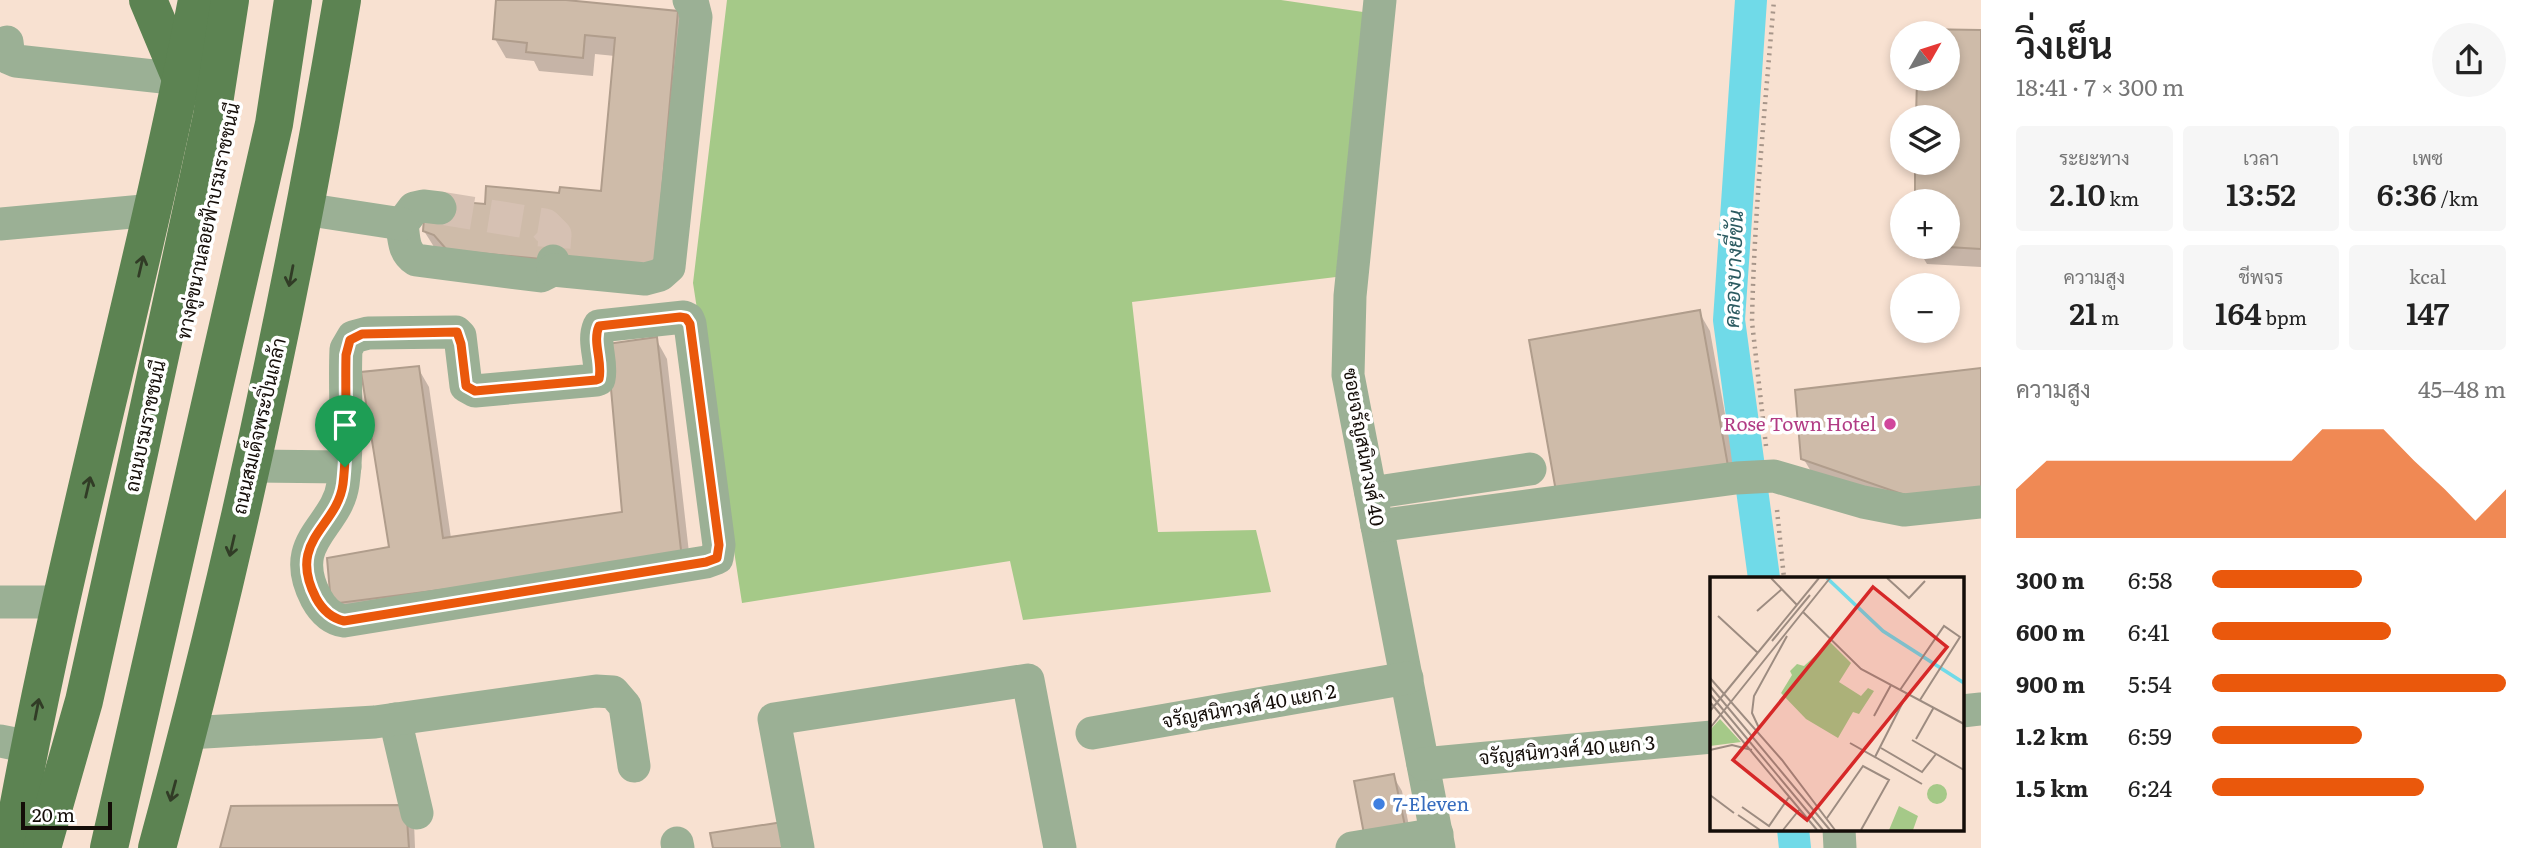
<!DOCTYPE html>
<html lang="th">
<head>
<meta charset="utf-8">
<style>
  :root { --surface:#fff; --page:#f6f6f6; --text:#222; --muted:#767676; --accent:#ea580c }
  body { margin:0; font-family:Literata,Sarabun,serif; background:var(--page); color:var(--text); height:100vh; display:flex; flex-direction:column; font-size:26px; white-space:nowrap }
  * { box-sizing:border-box; margin:0 }
  p { font-size:23px; color:var(--muted) }
  .icon { flex:none; width:38px; height:38px; fill:none; stroke:currentColor; stroke-width:2; stroke-linecap:round; stroke-linejoin:round }
  .map { position:relative; flex:1; overflow:hidden }
  .side { display:flex; flex-direction:column; background:var(--surface); width:560px }
  .side>* { flex:none }
  .needle { width:46px; rotate:51deg }
  .fabs { position:absolute; left:1890px; top:21px; display:grid; gap:14px }
  .fabs a { display:grid; place-items:center; width:70px; height:70px; border-radius:50%; background:var(--surface); box-shadow:0 4px 10px #0003; font-size:35px }
  .scale { position:absolute; left:21px; bottom:18px; width:91px; box-sizing:border-box; padding-left:7px; border:4px solid #140d08; border-top:0; font-size:19px; line-height:24px; white-space:nowrap; color:#140d08; -webkit-text-stroke:5px #fff; paint-order:stroke }
  .pin { position:absolute; display:grid; place-items:center; width:60px; height:60px; color:#fff; margin:-72px -30px; border-radius:50% 50% 50% 0; rotate:-45deg; box-shadow:0 0 7px #0007 }
  .pin .icon { rotate:45deg }
  .round { display:grid; place-items:center; flex:none; width:74px; height:74px; border-radius:37px; background:var(--page) }
  .overview { display:flex; align-items:center; justify-content:space-between; height:119px; padding:0 35px }
  h1 { font-size:38px; font-weight:600; line-height:52px }
  .figures { display:grid; grid-template-columns:repeat(3,1fr); gap:10px; height:119px; padding:7px 35px }
  .figures div { display:grid; align-content:center; border-radius:7px; background:var(--page); text-align:center }
  .figures b { font-size:30px; font-weight:600 }
  .figures small { font-size:19px; font-weight:400 }
  .figures p { font-size:19px }
  .chart { height:196px; padding:14px 35px }
  .chart p { display:flex; justify-content:space-between }
  .chart svg { width:100%; height:126px; margin-top:7px; fill:var(--accent); opacity:.7 }
  ul { padding:0 35px; list-style:none; font-size:23px }
  li { display:grid; grid-template-columns:112px 84px 1fr; align-items:center; height:52px }
  li i { height:18px; border-radius:9px; background:var(--accent) }
  main { display:flex; flex:1; min-height:0 }
  .map>svg:first-child { display:block }
</style>
</head>
<body>
<main>
<div class="map">
<svg width="1981" height="848" viewBox="0 0 1981 848">
  <rect width="100%" height="100%" fill="#f8e1d1"/>
  <!-- green -->
  <path fill="#a5c988" d="M727,0H1281L1363,12L1336,277L1132,302L1158,532L1256,530L1271,592L1023,620L1010,561L742,603L693,283Z"/>
  <!-- shadow -->
  <g fill="#0003">
    <path d="M498,0H548L677,12L688,32L665,289L436,250L424,231L486,206L561,195L602,193L615,56L595,54L593,76L539,71L534,61L506,58L495,39Z"/>
    <path d="M1920,31L1981,32V267L1927,264L1917,247H1948V201H1916L1917,163H1948V117H1918L1919,79H1948V33H1920Z"/>
    <path d="M1699,312L1710,331L1738,486L1570,516Z"/>
    <path d="M656,339L667,359L692,579L344,623L333,604L391,549L418,368L429,387L451,538L623,513Z"/>
    <path d="M1981,370L1937,521L1815,478L1803,458Z"/>
    <path d="M1393,776L1402,791L1412,841L1379,848Z"/>
    <path d="M414,822L415,848H221Z"/>
  </g>
  <g fill="none" stroke-linecap="round" stroke-linejoin="round">
    <!-- canal -->
    <g stroke="#70dae8" stroke-width="32">
      <path d="M1751,0L1729,320L1764,578"/>
      <path d="M1793,829L1795,848"/>
    </g>
  </g>
  <!-- building -->
  <g fill="#cebba9" stroke="#b09d8c" stroke-width="2">
    <path d="M496,0H566L678,11L655,270L447,250L434,235L423,231L425,206L439,200L485,204L486,186L559,193L560,187L601,191L615,38L585,35L583,58L526,52L527,43L493,39Z"/>
    <path d="M1918,29L1981,30V249L1948,247V201H1915V163H1948V117H1916L1917,79H1948V33H1918Z"/>
    <path d="M1700,310L1728,466L1557,497L1529,340Z"/>
    <path d="M657,337L682,559L331,604L327,558L389,547L361,372L419,366L443,538L622,512L607,344Z"/>
    <path d="M1981,368V497L1925,502L1801,459L1795,390Z"/>
    <path d="M1394,774L1405,826L1364,834L1354,781Z"/>
    <path d="M406,805L409,848H220L231,806Z"/>
    <path d="M783,822L787,848H713L710,833Z"/>
  </g>
  <g fill="none" stroke-linecap="round" stroke-linejoin="round">
    <!-- minor-tunnel -->
    <path stroke="#d6c1b3" stroke-width="33" stroke-dasharray="33 17" stroke-linecap="butt" d="M440,208L545,225L555,235L553,261"/>
    <!-- path -->
    <g stroke="#a7968a" stroke-width="4.5" stroke-dasharray="2 5" stroke-linecap="butt">
      <path d="M1766,446L1752,322C1754,215 1765,107 1774,0"/>
      <path d="M1777,510L1784,578"/>
    </g>
    <!-- minor -->
    <g stroke="#9bb095" stroke-width="33">
      <path d="M1380,0L1350,296L1348,375L1439,848"/>
      <path d="M7,42L9,58L16,61L181,79"/>
      <path d="M440,208L423,206L414,208L402,224C404,238 403,252 416,260L541,276L553,270V261"/>
      <path d="M304,209L402,224"/>
      <path d="M0,224L154,210"/>
      <path d="M553,270L645,279L660,275L669,267L696,17L693,5L689,0"/>
      <path d="M684,317L688,319L690,324L719,545L717,558L706,562L344,621C331,619 322,609 316,598C286,540 337,528 343,484C349,440 344,394 346,349L353,337L368,333L456,332L460,336L466,386L475,391L596,380L599,379C603,362 592,342 599,326Z"/>
      <path d="M251,466L345,467"/>
      <path d="M1371,493L1530,469"/>
      <path d="M1377,526L1736,478L1774,476L1863,502L1904,510L1981,502"/>
      <path d="M0,602H61"/>
      <path d="M1962,711L1981,709"/>
      <path d="M395,719L417,813"/>
      <path d="M188,733L375,722L596,691L613,692L625,706L634,766"/>
      <path d="M1092,733L1407,678"/>
      <path d="M0,741L30,747"/>
      <path d="M1423,764L1712,737"/>
      <path d="M1839,829L1840,848"/>
      <path d="M677,843L678,848"/>
      <path d="M798,848L774,719L1028,680L1060,848"/>
      <path d="M1352,848L1437,834"/>
    </g>
    <!-- major -->
    <g stroke="#5c8352" stroke-width="38">
      <path d="M148,0L181,79"/>
      <path d="M11,848C61,563 142,284 197,0"/>
      <path d="M42,848L84,701L139,453L212,116L230,0"/>
      <path d="M109,848L274,124L293,0"/>
      <path d="M157,848C233,569 294,285 342,0"/>
    </g>
  </g>
  <!-- one-way arrows -->
  <defs><path id="oneway-shaft" d="M-6 0H5M1.5-3L5.5 0L1.5 3" fill="none" stroke-width="1.6" stroke-linecap="round" stroke-linejoin="round" transform="scale(1.75)"/></defs>
  <g stroke="#313c26">
    <use href="#oneway-shaft" transform="translate(141 266) rotate(-77)"/>
    <use href="#oneway-shaft" transform="translate(291 276) rotate(101)"/>
    <use href="#oneway-shaft" transform="translate(88 487) rotate(-77)"/>
    <use href="#oneway-shaft" transform="translate(232 546) rotate(103)"/>
    <use href="#oneway-shaft" transform="translate(37 709) rotate(-79)"/>
    <use href="#oneway-shaft" transform="translate(173 791) rotate(105)"/>
  </g>
  <g fill="none" stroke-linecap="round" stroke-linejoin="round">
    <defs>
      <path id="route" d="M680,317L686,318L690,324L719,545L717,558L706,562L344,621C331,618 322,609 316,598C286,540 337,528 343,484C348,442 345,397 346,355L350,340L362,334L457,332L461,344L466,386L475,391L596,380L599,379C603,362 592,342 599,326Z"/>
    </defs>
    <!-- route casing -->
    <use href="#route" stroke="#fff" stroke-width="14"/>
    <!-- route -->
    <use href="#route" stroke="#ea580c" stroke-width="9"/>
  </g>
  <!-- markers -->
  <circle fill="#d1479c" stroke="#fff" stroke-width="2.5" cx="1890" cy="424" r="7"/>
  <circle fill="#3f7fe0" stroke="#fff" stroke-width="2.5" cx="1379" cy="804" r="7"/>
  <g text-anchor="middle" stroke-width="7" stroke-linejoin="round" paint-order="stroke">
    <!-- street labels -->
    <g font-size="19" fill="#140d08" stroke="#fff">
      <text transform="translate(208 221) rotate(-78)" y="7">ทางคู่ขนานลอยฟ้าบรมราชชนนี</text>
      <text transform="translate(145 426) rotate(-78)" y="7">ถนนบรมราชชนนี</text>
      <text transform="translate(259 426) rotate(-77)" y="7">ถนนสมเด็จพระปิ่นเกล้า</text>
      <text transform="translate(1364 447) rotate(80)" y="7">ซอยจรัญสนิทวงศ์ 40</text>
      <text transform="translate(1249 706) rotate(-10)" y="7">จรัญสนิทวงศ์ 40 แยก 2</text>
      <text transform="translate(1567 750) rotate(-5)" y="7">จรัญสนิทวงศ์ 40 แยก 3</text>
    </g>
    <!-- hotel labels -->
    <g font-size="19" fill="#b23c85" stroke="#fff" text-anchor="end">
      <text x="1876" y="431">Rose Town Hotel</text>
    </g>
    <!-- shop labels -->
    <g font-size="19" fill="#366cbe" stroke="#fff" text-anchor="start">
      <text x="1393" y="811">7-Eleven</text>
    </g>
    <!-- water labels -->
    <g font-size="21" font-style="italic" fill="#2c5b61" stroke="#fff">
      <text transform="translate(1734 269) rotate(-88)" y="7">คลองบางยี่ขัน</text>
    </g>
  </g>
  <!-- overview -->
  <g transform="translate(1710 577)">
    <rect width="254" height="254" fill="#f8e1d1"/>
    <path d="M120,65L141,86L129,105L151,119L158,111L164,114L149,137L143,135L128,161L96,142L71,116L82,98L80,94L87,87L94,89ZM10,142L31,165L0,169V153ZM217 217a10 10 0 1 1 20 0a10 10 0 1 1-20 0ZM189,229L208,239L203,253H179Z" fill="#a5c988"/>
    <path fill="none" stroke="#70dae8" stroke-width="3.5" d="M117,1L173,54L254,106"/>
    <path fill="none" stroke="#9d8c81" stroke-width="2" d="M61,1L87,28M177,1L199,21L215,4M47,34L72,12M93,35L151,92L254,147M8,39L48,76M62,64L100,18M0,101L72,183L125,253M0,109L120,253M190,113L234,49L250,60L210,123M0,117L113,253M0,125L107,253M0,134L109,1M164,139L181,108M0,151L120,1M49,151L42,136L44,119L77,59M206,162L224,130M202,163L254,193M140,166L165,180L197,117M171,171L212,195L226,177M0,173L22,168L42,173M165,180L212,207M0,218L24,236M32,230L59,249L79,220M28,238L50,253M117,241L153,189L179,203L151,253M73,253L89,233"/>
    <path fill="#d62828" fill-opacity="0.15" stroke="#d62828" stroke-width="3.5" d="M163,10L237,70L97,243L23,183Z"/>
    <rect width="254" height="254" fill="none" stroke="#140d08" stroke-width="3.5"/>
  </g>
</svg>
<div class="fabs">
<a><svg class="needle" viewBox="-14 -14 28 28"><path d="M0-13l5 13h-10z" fill="#e53935"/><path d="M0 13l5-13h-10z" fill="#767676"/></svg></a>
<a><svg class="icon" aria-label="layers" viewBox="0 0 24 24"><path d="M12 4l9 5-9 5-9-5zM3 14l9 5 9-5"/></svg></a>
<a>+</a>
<a>−</a>
</div>
<div class="scale">20 m</div>
<div class="pin" style="left:345px;top:467px;background:#1e9e55"><svg class="icon" aria-label="arrive" viewBox="0 0 24 24"><path d="M6 21V4h12l-3 4 3 4H6"/></svg></div>
</div>
<section class="side">
<div class="overview"><div><h1>วิ่งเย็น</h1><p>18:41 · 7 × 300 m</p></div><a class="round"><svg class="icon" aria-label="share" viewBox="0 0 24 24"><path d="M12 15V3M7 8l5-5 5 5M5 13v7h14v-7"/></svg></a></div>
<div class="figures">
<div><p>ระยะทาง</p><b>2.10<small> km</small></b></div>
<div><p>เวลา</p><b>13:52</b></div>
<div><p>เพซ</p><b>6:36<small> /km</small></b></div>
</div>
<div class="figures">
<div><p>ความสูง</p><b>21<small> m</small></b></div>
<div><p>ชีพจร</p><b>164<small> bpm</small></b></div>
<div><p>kcal</p><b>147</b></div>
</div>
<div class="chart"><p><span>ความสูง</span>45–48 m</p>
<svg viewBox="0 0 160 44" preserveAspectRatio="none"><path d="M0 44V27L10 17L20 17L30 17L40 17L50 17L60 17L70 17L80 17L90 17L100 6L110 6L120 6L130 17L140 27L150 38L160 27V44z"/></svg>
</div>
<ul>
<li><b>300 m</b>6:58<i style="width:51%"></i></li>
<li><b>600 m</b>6:41<i style="width:61%"></i></li>
<li><b>900 m</b>5:54<i style="width:100%"></i></li>
<li><b>1.2 km</b>6:59<i style="width:51%"></i></li>
<li><b>1.5 km</b>6:24<i style="width:72%"></i></li>
</ul>
</section>
</main>
</body>
</html>
